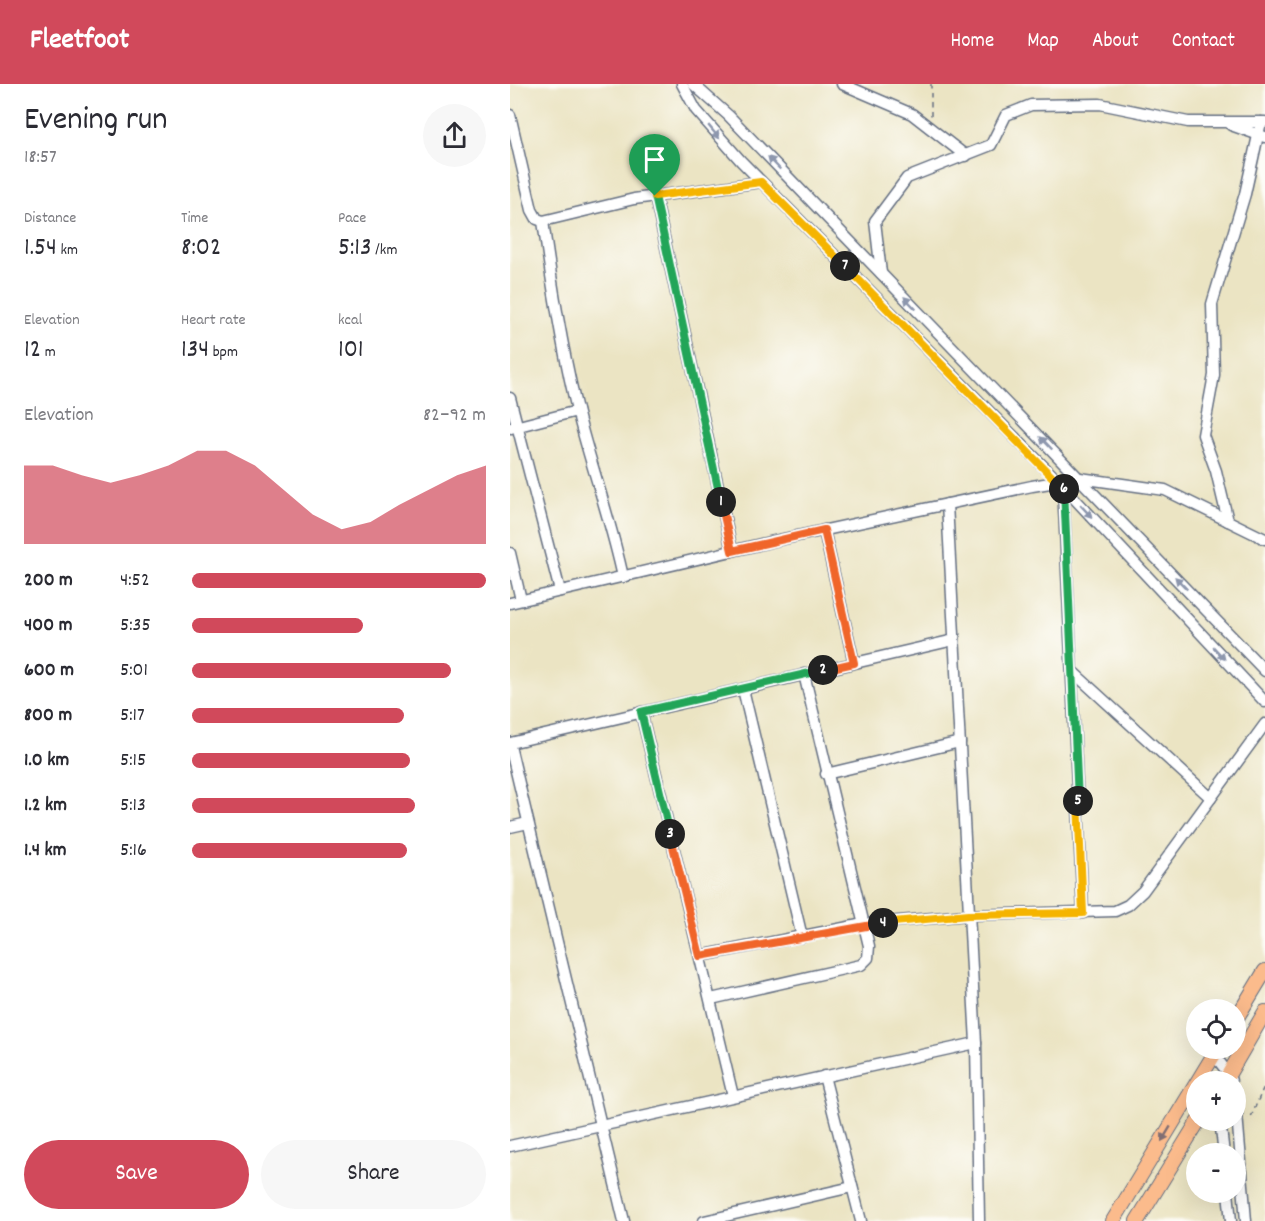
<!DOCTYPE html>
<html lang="en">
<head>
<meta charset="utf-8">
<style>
  :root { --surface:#fff; --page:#f7f7f7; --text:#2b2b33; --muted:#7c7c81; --accent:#d1495b }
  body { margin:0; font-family:Dekko,sans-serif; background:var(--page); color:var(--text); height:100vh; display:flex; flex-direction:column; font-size:22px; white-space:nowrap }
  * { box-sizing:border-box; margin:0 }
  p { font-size:20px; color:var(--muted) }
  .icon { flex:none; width:33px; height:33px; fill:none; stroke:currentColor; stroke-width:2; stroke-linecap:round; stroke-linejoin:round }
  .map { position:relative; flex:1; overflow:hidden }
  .panel { display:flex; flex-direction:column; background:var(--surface); width:510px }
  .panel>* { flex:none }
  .controls { position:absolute; left:676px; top:915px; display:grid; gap:12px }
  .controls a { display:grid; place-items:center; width:60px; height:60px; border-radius:50%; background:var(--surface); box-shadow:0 6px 24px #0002; font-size:30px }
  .pin { position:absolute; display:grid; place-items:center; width:51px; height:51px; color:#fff; margin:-62px -26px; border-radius:50% 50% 50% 0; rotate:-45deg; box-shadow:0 0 6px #0007 }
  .pin .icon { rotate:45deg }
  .km { position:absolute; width:30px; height:30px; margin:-15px; border-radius:50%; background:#222; color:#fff; font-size:16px; line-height:30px; text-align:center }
  .round { display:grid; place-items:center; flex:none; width:63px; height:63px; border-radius:32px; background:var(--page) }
  .head { display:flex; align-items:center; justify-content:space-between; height:102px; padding:0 24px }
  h1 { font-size:33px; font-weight:600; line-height:45px }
  .stats { display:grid; grid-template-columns:repeat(3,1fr); gap:9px; height:102px; padding:6px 24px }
  .stats div { display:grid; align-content:center }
  .stats b { font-size:26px; font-weight:600 }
  .stats small { font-size:16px; font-weight:400 }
  .stats p { font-size:16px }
  .chart { height:168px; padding:12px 24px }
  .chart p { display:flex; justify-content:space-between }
  .chart svg { width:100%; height:108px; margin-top:6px; fill:var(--accent); opacity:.7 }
  .primary-button { display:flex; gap:12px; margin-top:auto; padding:12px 24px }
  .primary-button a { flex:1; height:69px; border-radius:36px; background:var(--accent); color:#fff; font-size:24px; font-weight:600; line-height:69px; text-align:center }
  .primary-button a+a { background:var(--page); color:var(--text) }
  ul { padding:0 24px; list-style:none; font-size:20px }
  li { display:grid; grid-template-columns:96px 72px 1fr; align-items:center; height:45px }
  li i { height:15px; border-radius:8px; background:var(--accent) }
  header { display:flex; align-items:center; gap:36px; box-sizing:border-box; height:84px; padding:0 30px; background:var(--accent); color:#fff }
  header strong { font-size:28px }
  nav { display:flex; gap:33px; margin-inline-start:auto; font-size:21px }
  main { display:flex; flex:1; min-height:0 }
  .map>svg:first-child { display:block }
</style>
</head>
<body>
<header>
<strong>Fleetfoot</strong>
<nav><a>Home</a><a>Map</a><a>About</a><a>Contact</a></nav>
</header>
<main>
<section class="panel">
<div class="head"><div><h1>Evening run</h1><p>18:57</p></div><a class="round"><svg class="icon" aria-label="share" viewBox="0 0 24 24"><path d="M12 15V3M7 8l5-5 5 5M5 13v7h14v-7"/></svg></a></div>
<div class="stats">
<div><p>Distance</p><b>1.54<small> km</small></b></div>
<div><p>Time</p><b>8:02</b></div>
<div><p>Pace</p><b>5:13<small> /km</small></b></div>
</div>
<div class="stats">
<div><p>Elevation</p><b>12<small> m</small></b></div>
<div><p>Heart rate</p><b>134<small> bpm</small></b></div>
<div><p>kcal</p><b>101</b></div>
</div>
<div class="chart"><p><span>Elevation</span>82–92 m</p>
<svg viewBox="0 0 160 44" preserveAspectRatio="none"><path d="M0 44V12L10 12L20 16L30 19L40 16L50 12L60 6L70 6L80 12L90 22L100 32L110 38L120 35L130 28L140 22L150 16L160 12V44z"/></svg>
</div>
<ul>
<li><b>200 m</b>4:52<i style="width:100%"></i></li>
<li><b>400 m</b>5:35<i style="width:58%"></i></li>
<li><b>600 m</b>5:01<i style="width:88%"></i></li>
<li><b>800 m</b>5:17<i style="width:72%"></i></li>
<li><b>1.0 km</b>5:15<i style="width:74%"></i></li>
<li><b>1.2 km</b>5:13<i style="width:76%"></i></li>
<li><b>1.4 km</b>5:16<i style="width:73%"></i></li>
</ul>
<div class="primary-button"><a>Save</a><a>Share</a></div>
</section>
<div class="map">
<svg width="755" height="1137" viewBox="0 0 755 1137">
  <rect width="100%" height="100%" fill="#fdfcf7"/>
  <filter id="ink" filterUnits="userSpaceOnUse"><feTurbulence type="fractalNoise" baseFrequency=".0167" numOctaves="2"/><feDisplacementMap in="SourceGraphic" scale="12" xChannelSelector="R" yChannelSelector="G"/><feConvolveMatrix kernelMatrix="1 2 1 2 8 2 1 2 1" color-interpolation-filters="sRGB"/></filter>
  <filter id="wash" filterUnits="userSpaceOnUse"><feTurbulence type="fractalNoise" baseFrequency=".008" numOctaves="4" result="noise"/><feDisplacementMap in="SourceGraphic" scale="24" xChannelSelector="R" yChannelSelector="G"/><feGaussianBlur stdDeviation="1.35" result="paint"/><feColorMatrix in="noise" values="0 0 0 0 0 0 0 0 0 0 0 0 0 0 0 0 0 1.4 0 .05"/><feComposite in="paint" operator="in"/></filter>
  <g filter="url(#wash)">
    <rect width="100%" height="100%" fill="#ebe4c3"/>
  </g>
  <g filter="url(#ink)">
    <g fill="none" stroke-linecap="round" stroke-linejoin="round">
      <defs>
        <g id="minor">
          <path d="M172,0L186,26L231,77L549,398L755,618"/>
          <path d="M183,0L219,32L755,587"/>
          <path d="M332,0L402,30L456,72"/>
          <path d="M0,31L22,126L27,135L33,137L124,115L251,98"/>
          <path d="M721,41L755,53"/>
          <path d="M145,112L222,467"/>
          <path d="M33,137C42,202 52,266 68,330C82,385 101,437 113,493"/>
          <path d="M371,189L365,137L397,94L481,61L496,31L521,21L590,20L678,38H755"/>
          <path d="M0,314L50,507"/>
          <path d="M1,344L67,327"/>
          <path d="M553,403L573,829"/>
          <path d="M437,420L466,959L469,1137"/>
          <path d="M718,437L706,387L693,351L704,291L702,220L735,110L751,38"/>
          <path d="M314,446L344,579"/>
          <path d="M0,469L11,516"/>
          <path d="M0,519L264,457L522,402L570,394L655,406L755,455"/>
          <path d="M562,587L701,714"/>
          <path d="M233,605L292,853"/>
          <path d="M131,628L223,1012"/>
          <path d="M0,659L444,556"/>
          <path d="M0,662L114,1137"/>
          <path d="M316,690L450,658"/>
          <path d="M0,743L18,739"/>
          <path d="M190,872L354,840L458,831L605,827L618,821L633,807L755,640"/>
          <path d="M201,915L351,881L358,874L359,862L294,590"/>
          <path d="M704,971L719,990L721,997"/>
          <path d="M314,992L351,1137"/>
          <path d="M726,1018L736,1137"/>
          <path d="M710,1036L714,1070"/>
          <path d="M0,1062L466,959"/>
          <path d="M718,1108L721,1137"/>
          <path d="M194,1137L342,1103"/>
        </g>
        <g id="major">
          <path d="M726,935L755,887"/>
          <path d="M714,998L755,928"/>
          <path d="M603,1137L708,964"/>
          <path d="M627,1137L689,1036"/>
        </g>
      </defs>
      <!-- minor casing -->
      <use href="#minor" stroke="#646e81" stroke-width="13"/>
      <!-- major casing -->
      <use href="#major" stroke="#646e81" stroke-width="16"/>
      <!-- path -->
      <g stroke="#646e81" stroke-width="1.5" stroke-dasharray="4.5 4.5" stroke-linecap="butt">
        <path d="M421,0V32"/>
        <path d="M741,1033L755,1000"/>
      </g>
      <!-- minor -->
      <use href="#minor" stroke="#fff" stroke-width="10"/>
      <!-- major -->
      <use href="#major" stroke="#fbbb8c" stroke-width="14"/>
    </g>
    <!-- one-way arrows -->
    <defs><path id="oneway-solid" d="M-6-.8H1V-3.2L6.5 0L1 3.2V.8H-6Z" transform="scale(1.5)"/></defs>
    <g fill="#8d97ae">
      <use href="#oneway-solid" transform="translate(204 48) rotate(50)"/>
      <use href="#oneway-solid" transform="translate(264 79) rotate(-134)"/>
      <use href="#oneway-solid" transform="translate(400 219) rotate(-134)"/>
      <use href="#oneway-solid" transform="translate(536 359) rotate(-134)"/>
      <use href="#oneway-solid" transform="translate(576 427) rotate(47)"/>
      <use href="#oneway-solid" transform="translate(671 499) rotate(-134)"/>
      <use href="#oneway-solid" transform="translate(709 569) rotate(47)"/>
    </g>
    <use fill="#806e73" href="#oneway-solid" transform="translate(656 1050) rotate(121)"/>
  </g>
  <g fill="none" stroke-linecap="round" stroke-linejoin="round" filter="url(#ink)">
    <defs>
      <path id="split-1" d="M145,112L211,418"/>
      <path id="split-2" d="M211,418L222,467L314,446L344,579L313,586"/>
      <path id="split-3" d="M160,750L131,628L313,586"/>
      <path id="split-4" d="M160,750L190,872L373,839"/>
      <path id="split-5" d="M373,839L458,831L573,829L568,717"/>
      <path id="split-6" d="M554,405L568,717"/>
      <path id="split-7" d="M335,182L554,405"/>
      <path id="split-8" d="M145,112L251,98L335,182"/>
    </defs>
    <!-- split-1 casing -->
    <use href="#split-1" stroke="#fff" stroke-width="12"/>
    <!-- split-2 casing -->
    <use href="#split-2" stroke="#fff" stroke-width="12"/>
    <!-- split-3 casing -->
    <use href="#split-3" stroke="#fff" stroke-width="12"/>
    <!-- split-4 casing -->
    <use href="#split-4" stroke="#fff" stroke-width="12"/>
    <!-- split-5 casing -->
    <use href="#split-5" stroke="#fff" stroke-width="12"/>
    <!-- split-6 casing -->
    <use href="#split-6" stroke="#fff" stroke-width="12"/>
    <!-- split-7 casing -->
    <use href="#split-7" stroke="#fff" stroke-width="12"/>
    <!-- split-8 casing -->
    <use href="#split-8" stroke="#fff" stroke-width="12"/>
    <!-- split-1 -->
    <use href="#split-1" stroke="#22a559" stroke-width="8"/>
    <!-- split-2 -->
    <use href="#split-2" stroke="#f0652b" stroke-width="8"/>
    <!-- split-3 -->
    <use href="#split-3" stroke="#22a559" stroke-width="8"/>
    <!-- split-4 -->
    <use href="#split-4" stroke="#f0652b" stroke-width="8"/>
    <!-- split-5 -->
    <use href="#split-5" stroke="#f5b400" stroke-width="8"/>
    <!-- split-6 -->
    <use href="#split-6" stroke="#22a559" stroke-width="8"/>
    <!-- split-7 -->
    <use href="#split-7" stroke="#f5b400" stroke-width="8"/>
    <!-- split-8 -->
    <use href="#split-8" stroke="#f5b400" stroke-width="8"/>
  </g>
</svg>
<div class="controls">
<a><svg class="icon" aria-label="locate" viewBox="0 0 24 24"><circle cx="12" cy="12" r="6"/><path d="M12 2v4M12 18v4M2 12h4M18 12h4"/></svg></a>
<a>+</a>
<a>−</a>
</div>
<div class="pin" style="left:145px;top:112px;background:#1e9e55"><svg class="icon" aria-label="arrive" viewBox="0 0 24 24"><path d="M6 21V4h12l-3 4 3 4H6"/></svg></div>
<b class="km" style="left:211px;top:418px">1</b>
<b class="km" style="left:313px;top:586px">2</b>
<b class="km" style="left:160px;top:750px">3</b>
<b class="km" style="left:373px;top:839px">4</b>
<b class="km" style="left:568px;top:717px">5</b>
<b class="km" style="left:554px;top:405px">6</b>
<b class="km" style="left:335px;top:182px">7</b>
</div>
</main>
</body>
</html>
